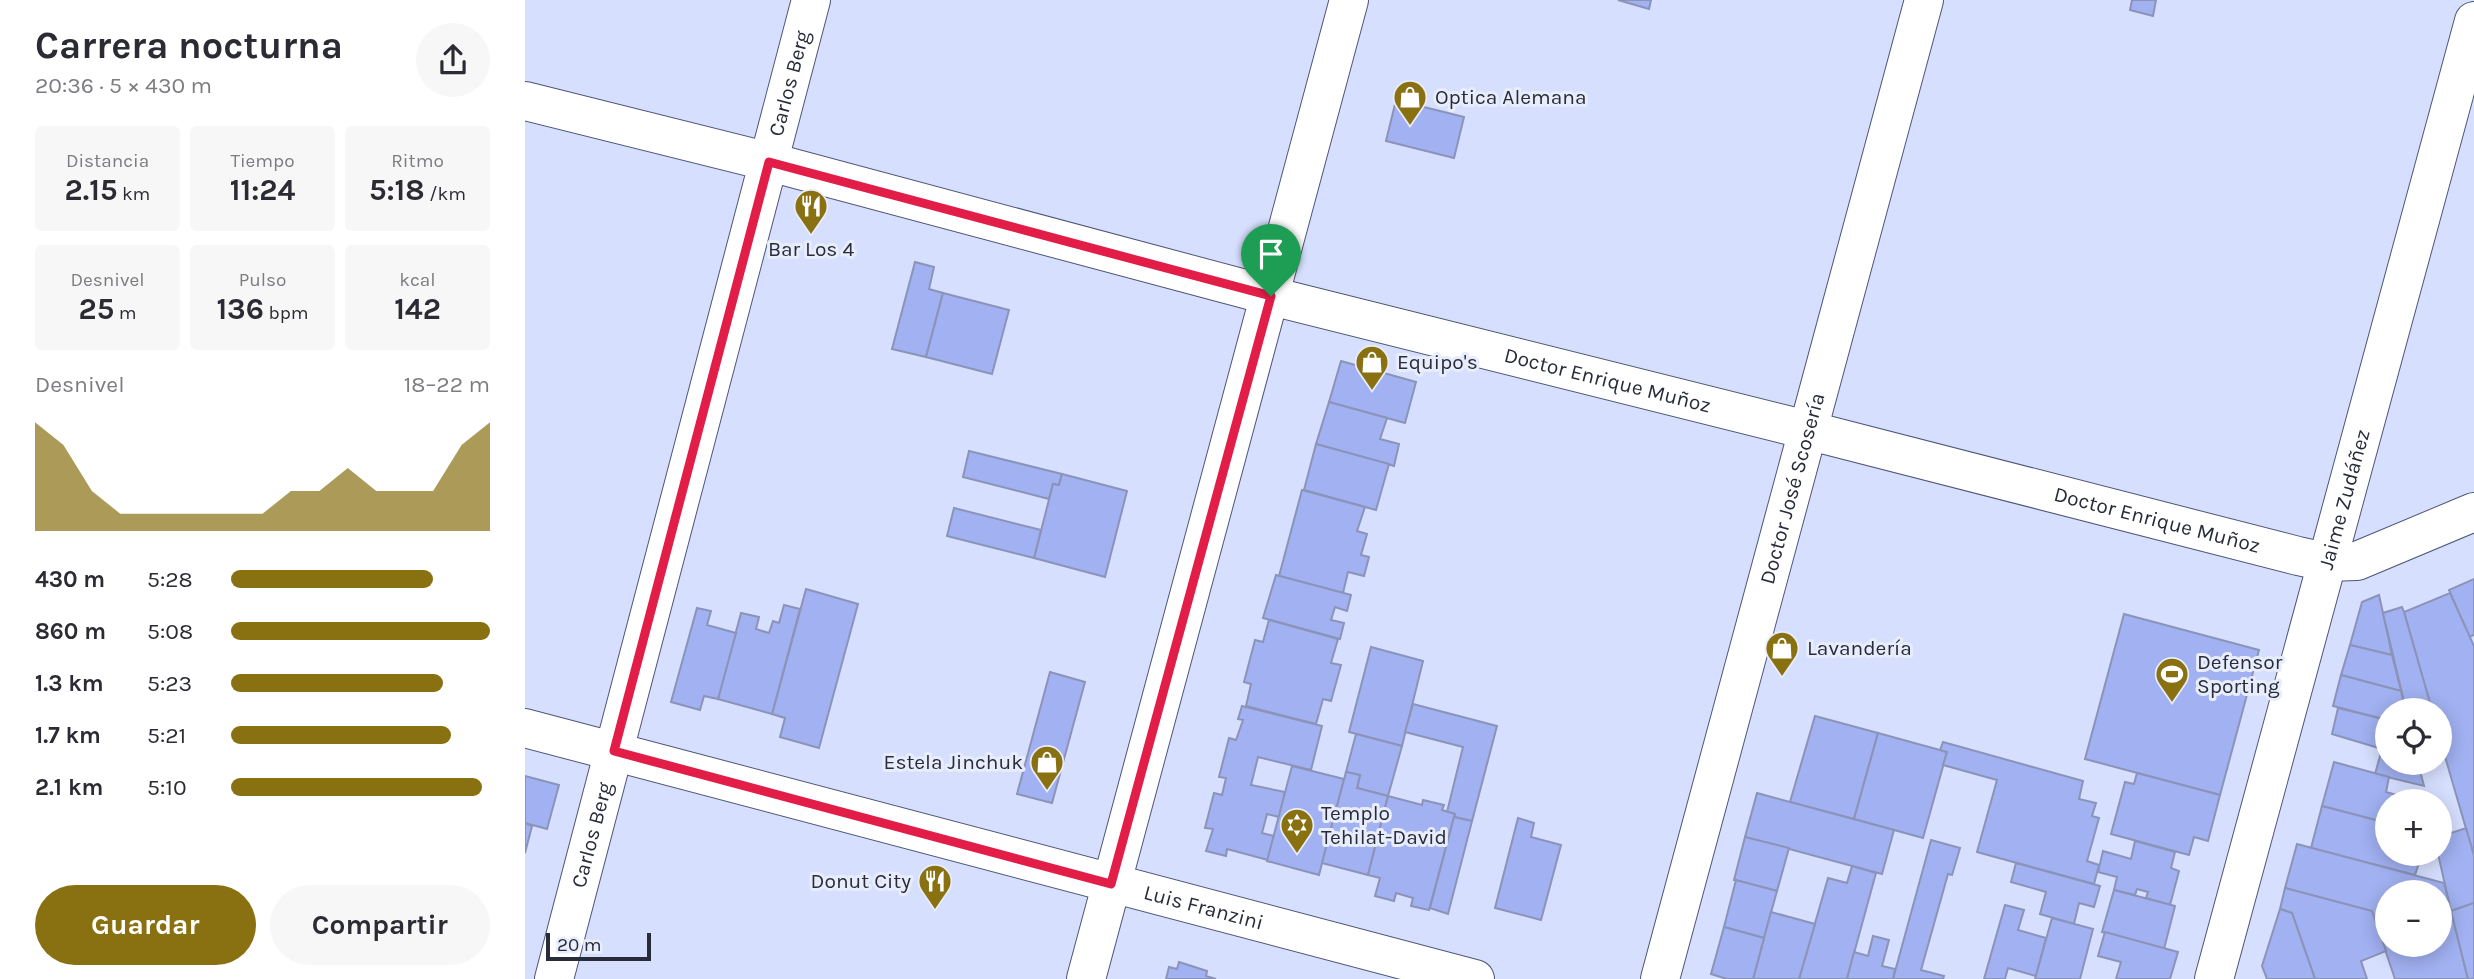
<!DOCTYPE html>
<html lang="es">
<head>
<meta charset="utf-8">
<style>
  :root { --surface:#fff; --page:#f7f7f7; --text:#2b2b33; --muted:#7c7c81; --accent:#897112 }
  body { margin:0; font-family:Karla,sans-serif; background:var(--page); color:var(--text); height:100vh; display:flex; flex-direction:column; font-size:26px; white-space:nowrap }
  * { box-sizing:border-box; margin:0 }
  p { font-size:23px; color:var(--muted) }
  .icon { flex:none; width:38px; height:38px; fill:none; stroke:currentColor; stroke-width:2; stroke-linecap:round; stroke-linejoin:round }
  .map { position:relative; flex:1; overflow:hidden }
  .drawer { display:flex; flex-direction:column; background:var(--surface); width:525px }
  .drawer>* { flex:none }
  .controls { position:absolute; left:1850px; top:698px; display:grid; gap:14px }
  .controls a { display:grid; place-items:center; width:77px; height:77px; border-radius:50%; background:var(--surface); box-shadow:0 4px 18px #0003; font-size:35px }
  .scale { position:absolute; left:21px; bottom:18px; width:105px; box-sizing:border-box; padding-left:7px; border:4px solid #282c3a; border-top:0; font-size:19px; line-height:24px; white-space:nowrap; color:#282c3a; -webkit-text-stroke:5px #e8edfc; paint-order:stroke }
  .pin { position:absolute; display:grid; place-items:center; width:60px; height:60px; color:#fff; margin:-72px -30px; border-radius:50% 50% 50% 0; rotate:-45deg; box-shadow:0 0 7px #0007 }
  .pin .icon { rotate:45deg }
  .round { display:grid; place-items:center; flex:none; width:74px; height:74px; border-radius:37px; background:var(--page) }
  .headline { display:flex; align-items:center; justify-content:space-between; height:119px; padding:0 35px }
  h1 { font-size:38px; font-weight:700; line-height:52px }
  .stats { display:grid; grid-template-columns:repeat(3,1fr); gap:10px; height:119px; padding:7px 35px }
  .stats div { display:grid; align-content:center; border-radius:7px; background:var(--page); text-align:center }
  .stats b { font-size:30px; font-weight:700 }
  .stats small { font-size:19px; font-weight:400 }
  .stats p { font-size:19px }
  .chart { height:196px; padding:14px 35px }
  .chart p { display:flex; justify-content:space-between }
  .chart svg { width:100%; height:126px; margin-top:7px; fill:var(--accent); opacity:.7 }
  .primary-button { display:flex; gap:14px; margin-top:auto; padding:14px 35px }
  .primary-button a { flex:1; height:80px; border-radius:42px; background:var(--accent); color:#fff; font-size:28px; font-weight:700; line-height:80px; text-align:center }
  .primary-button a+a { background:var(--page); color:var(--text) }
  ul { padding:0 35px; list-style:none; font-size:23px }
  li { display:grid; grid-template-columns:112px 84px 1fr; align-items:center; height:52px }
  li i { height:18px; border-radius:9px; background:var(--accent) }
  main { display:flex; flex:1; min-height:0 }
  .map>svg:first-child { display:block }
</style>
</head>
<body>
<main>
<section class="drawer">
<div class="headline"><div><h1>Carrera nocturna</h1><p>20:36 · 5 × 430 m</p></div><a class="round"><svg class="icon" aria-label="share" viewBox="0 0 24 24"><path d="M12 15V3M7 8l5-5 5 5M5 13v7h14v-7"/></svg></a></div>
<div class="stats">
<div><p>Distancia</p><b>2.15<small> km</small></b></div>
<div><p>Tiempo</p><b>11:24</b></div>
<div><p>Ritmo</p><b>5:18<small> /km</small></b></div>
</div>
<div class="stats">
<div><p>Desnivel</p><b>25<small> m</small></b></div>
<div><p>Pulso</p><b>136<small> bpm</small></b></div>
<div><p>kcal</p><b>142</b></div>
</div>
<div class="chart"><p><span>Desnivel</span>18–22 m</p>
<svg viewBox="0 0 160 44" preserveAspectRatio="none"><path d="M0 44V6L10 14L20 30L30 38L40 38L50 38L60 38L70 38L80 38L90 30L100 30L110 22L120 30L130 30L140 30L150 14L160 6V44z"/></svg>
</div>
<ul>
<li><b>430 m</b>5:28<i style="width:78%"></i></li>
<li><b>860 m</b>5:08<i style="width:100%"></i></li>
<li><b>1.3 km</b>5:23<i style="width:82%"></i></li>
<li><b>1.7 km</b>5:21<i style="width:85%"></i></li>
<li><b>2.1 km</b>5:10<i style="width:97%"></i></li>
</ul>
<div class="primary-button"><a>Guardar</a><a>Compartir</a></div>
</section>
<div class="map">
<svg width="1949" height="979" viewBox="0 0 1949 979">
  <rect width="100%" height="100%" fill="#d6dffe"/>
  <!-- building -->
  <g fill="#a1b1f1" stroke="#8b94b8" stroke-width="2" fill-rule="evenodd">
    <path d="M1093,0H1126L1124,9Z"/>
    <path d="M1607,0H1631L1628,16L1605,10Z"/>
    <path d="M871,100L939,117L929,158L861,141Z"/>
    <path d="M390,262L409,267L404,289L418,293L401,357L367,349Z"/>
    <path d="M418,293L484,310L467,374L401,357Z"/>
    <path d="M816,361L891,382L880,423L804,402Z"/>
    <path d="M804,402L862,418L855,439L874,444L869,466L791,444Z"/>
    <path d="M791,444L864,464L851,510L779,490Z"/>
    <path d="M444,451L537,474L534,485L528,484L524,499L438,477Z"/>
    <path d="M537,474L602,491L580,577L509,558L528,484L534,485Z"/>
    <path d="M777,490L840,507L832,531L842,534L836,555L844,557L839,576L823,572L818,593L754,576Z"/>
    <path d="M429,508L516,530L509,558L422,536Z"/>
    <path d="M751,575L826,595L822,611L810,607L806,620L819,623L815,639L738,618Z"/>
    <path d="M1949,579V635L1944,637L1924,590Z"/>
    <path d="M281,589L333,604L294,748L255,737L260,718L247,714Z"/>
    <path d="M1925,593L1949,646V856L1914,736V710H1907L1879,612Z"/>
    <path d="M1854,595L1858,613L1867,655L1825,645L1837,602Z"/>
    <path d="M259,605L275,609L247,714L193,699L216,613L234,617L231,629L244,633L248,621L254,623Z"/>
    <path d="M1877,607L1879,612L1907,710H1881L1858,613Z"/>
    <path d="M172,608L186,611L182,625L211,633L193,699L179,696L175,710L146,702Z"/>
    <path d="M1599,614L1734,650L1695,795L1560,759Z"/>
    <path d="M744,620L813,639L806,663L816,665L806,701L798,699L791,724L721,706L726,684L719,682L730,640L738,642Z"/>
    <path d="M1825,645L1867,655L1876,691L1816,675Z"/>
    <path d="M846,647L898,661L877,746L824,732Z"/>
    <path d="M525,672L560,682L527,803L492,794Z"/>
    <path d="M1816,675L1876,691L1880,708L1869,705L1868,710H1862V720L1808,706Z"/>
    <path d="M888,704L972,726L947,821L929,817L930,814L922,812L938,747L880,732Z"/>
    <path d="M717,706L797,726L786,770L733,757L726,785L760,792L754,817L742,814L737,833L749,836L743,860L702,849L701,856L681,851L688,829L680,828L689,793L697,795L701,778L694,777L704,738L711,740L718,720L713,719Z"/>
    <path d="M1813,708L1862,720V763H1893L1899,786L1850,774L1857,749L1807,734Z"/>
    <path d="M1290,716L1353,733L1329,819L1265,802Z"/>
    <path d="M1353,733L1422,752L1398,838L1329,819Z"/>
    <path d="M831,734L877,746L863,796L832,788L835,775L821,772Z"/>
    <path d="M1418,742L1558,781L1554,799L1571,803L1567,816L1574,818L1562,861L1574,865L1569,884L1452,852L1472,780L1418,765L1422,752L1415,750Z"/>
    <path d="M1809,762L1864,777L1861,792L1897,802H1862V823L1797,806Z"/>
    <path d="M767,766L819,779L794,875L742,861Z"/>
    <path d="M821,772L835,775L832,788L863,796L843,875L797,863Z"/>
    <path d="M1612,773L1695,795L1683,841L1669,837L1664,855L1586,834L1600,782L1609,784Z"/>
    <path d="M0,776L34,785L22,829L0,823Z"/>
    <path d="M1232,793L1369,830L1357,874L1220,837Z"/>
    <path d="M863,796L897,805L898,800L919,805L917,810L930,814L904,910L886,906L888,898L871,893L869,901L850,896L855,878L843,875Z"/>
    <path d="M1797,806L1862,823V854H1897L1890,875L1786,848Z"/>
    <path d="M929,817L947,821L923,914L905,908Z"/>
    <path d="M993,818L1009,823L1006,837L1036,845L1016,920L970,908Z"/>
    <path d="M0,823L7,826L0,853Z"/>
    <path d="M1941,828L1949,856V903L1926,911L1913,854L1914,837Z"/>
    <path d="M1220,837L1264,848L1252,891L1209,880Z"/>
    <path d="M1406,840L1435,848L1427,875L1423,874L1396,970L1419,976L1418,979H1368Z"/>
    <path d="M1610,841L1650,852L1646,868L1654,871L1645,905L1621,898L1623,892L1612,889L1610,895L1589,890L1592,877L1573,872L1578,851L1606,859Z"/>
    <path d="M1772,844L1919,883L1943,979H1870L1847,911L1760,888ZM1862,892H1914V945H1862Z"/>
    <path d="M1491,863L1575,886L1569,907L1554,903L1549,924L1515,914L1521,892L1486,882Z"/>
    <path d="M1327,866L1351,873L1322,979H1274L1303,878L1322,883Z"/>
    <path d="M1211,880L1252,891L1239,938L1199,927Z"/>
    <path d="M1760,888L1847,911L1861,951L1836,961L1842,979H1790L1767,913L1755,909Z"/>
    <path d="M1589,890L1650,906L1639,949L1577,932Z"/>
    <path d="M1949,903V979H1943L1926,911Z"/>
    <path d="M1480,905L1499,910L1493,930L1521,938L1511,976L1483,968L1480,979H1459Z"/>
    <path d="M1755,909L1767,913L1790,979H1742L1737,966Z"/>
    <path d="M1246,912L1290,924L1274,979H1228Z"/>
    <path d="M1527,918L1568,929L1555,979H1510Z"/>
    <path d="M1199,927L1239,938L1228,979H1202L1186,974Z"/>
    <path d="M1580,932L1653,952L1645,979H1591L1596,962L1573,956Z"/>
    <path d="M1348,936L1364,940L1357,966L1370,969L1368,979H1322L1329,952L1343,956Z"/>
    <path d="M654,962L682,971L681,976L691,979H641L644,967L652,969Z"/>
  </g>
  <g fill="none" stroke-linecap="round" stroke-linejoin="round">
    <defs>
      <g id="minor">
        <path id="s1" d="M0,101L245,162L746,296L1282,430L1773,556L1801,562L1832,561L1949,512"/>
        <path id="s2" d="M0,728L950,979"/>
        <path id="s3" d="M29,979L286,0"/>
        <path d="M561,979L824,0"/>
        <path id="s4" d="M1135,979L1399,0"/>
        <path id="s5" d="M1689,979L1949,21"/>
      </g>
    </defs>
    <!-- minor casing -->
    <use href="#minor" stroke="#4e5677" stroke-width="40"/>
    <!-- minor -->
    <use href="#minor" stroke="#fff" stroke-width="38"/>
  </g>
  <g fill="none" stroke-linecap="round" stroke-linejoin="round">
    <defs>
      <path id="route" d="M244,162L746,296L586,884L89,751Z"/>
    </defs>
    <!-- route casing -->
    <use href="#route" stroke="#fff" stroke-width="14"/>
    <!-- route -->
    <use href="#route" stroke="#e11d48" stroke-width="9"/>
  </g>
  <!-- icons -->
  <defs>
    <symbol id="shop-pin" viewBox="-11 -11 22 30"><path d="M0 17L-7.5 6A9.5 9.5 0 1 1 7.5 6Z" fill="#897112" stroke="#e8edfc"/><path d="M-5-2.5h2.3a2.7 3.5 0 0 1 5.4 0H5L5.5 6h-11ZM-1.5-2.5h3a1.5 2.3 0 0 0-3 0Z" fill="#fff"/></symbol>
    <symbol id="restaurant-pin" viewBox="-11 -11 22 30"><path d="M0 17L-7.5 6A9.5 9.5 0 1 1 7.5 6Z" fill="#897112" stroke="#e8edfc"/><path d="M-5-6h1v4h1v-4h1v4h1v-4h1v5L-1.5 .5V6h-2V.5L-5-1ZM5-6V6H3V1.5H1.5Q1.5-4 5-6Z" fill="#fff"/></symbol>
    <symbol id="stadium-pin" viewBox="-11 -11 22 30"><path d="M0 17L-7.5 6A9.5 9.5 0 1 1 7.5 6Z" fill="#897112" stroke="#e8edfc"/><path d="M0-5a6.5 5 0 1 0 0 10a6.5 5 0 1 0 0-10ZM-3.5-1.8h7v3.6h-7Z" fill="#fff"/></symbol>
    <symbol id="synagogue-pin" viewBox="-11 -11 22 30"><path d="M0 17L-7.5 6A9.5 9.5 0 1 1 7.5 6Z" fill="#897112" stroke="#e8edfc"/><path d="M0-6.5L5.6 3.2H-5.6ZM0 6.5L5.6-3.2H-5.6Z" fill="#fff"/></symbol>
  </defs>
  <g fill-rule="evenodd">
    <use href="#shop-pin" x="866" y="78" width="38" height="52"/>
    <use href="#restaurant-pin" x="267" y="187" width="38" height="52"/>
    <use href="#shop-pin" x="828" y="343" width="38" height="52"/>
    <use href="#shop-pin" x="1238" y="629" width="38" height="52"/>
    <use href="#stadium-pin" x="1628" y="655" width="38" height="52"/>
    <use href="#shop-pin" x="503" y="743" width="38" height="52"/>
    <use href="#synagogue-pin" x="753" y="806" width="38" height="52"/>
    <use href="#restaurant-pin" x="391" y="862" width="38" height="52"/>
  </g>
  <g text-anchor="middle" stroke-width="6" stroke-linejoin="round" paint-order="stroke">
    <!-- street labels -->
    <g font-size="21" fill="#282c3a" stroke="#e8edfc">
      <text dy="7" stroke="none"><textPath href="#s3" startOffset="926">Carlos Berg</textPath></text>
      <text dy="7" stroke="none"><textPath href="#s1" startOffset="1118">Doctor Enrique Muñoz</textPath></text>
      <text dy="7" stroke="none"><textPath href="#s4" startOffset="508">Doctor José Scosería</textPath></text>
      <text dy="7" stroke="none"><textPath href="#s5" startOffset="497">Jaime Zudáñez</textPath></text>
      <text dy="7" stroke="none"><textPath href="#s1" startOffset="1685">Doctor Enrique Muñoz</textPath></text>
      <text dy="7" stroke="none"><textPath href="#s3" startOffset="149">Carlos Berg</textPath></text>
      <text dy="7" stroke="none"><textPath href="#s2" startOffset="702">Luis Franzini</textPath></text>
    </g>
    <!-- poi labels -->
    <g font-size="21" fill="#282c3a" stroke="#e8edfc" text-anchor="start">
      <text x="910" y="104">Optica Alemana</text>
      <text x="286" y="256" text-anchor="middle">Bar Los 4</text>
      <text x="872" y="369">Equipo's</text>
      <text x="1282" y="655">Lavandería</text>
      <text x="1672" y="669">Defensor<tspan x="1672" dy="24">Sporting</tspan></text>
      <text x="498" y="769" text-anchor="end">Estela Jinchuk</text>
      <text x="796" y="820">Templo<tspan x="796" dy="24">Tehilat-David</tspan></text>
      <text x="386" y="888" text-anchor="end">Donut City</text>
    </g>
  </g>
</svg>
<div class="controls">
<a><svg class="icon" aria-label="locate" viewBox="0 0 24 24"><circle cx="12" cy="12" r="6"/><path d="M12 2v4M12 18v4M2 12h4M18 12h4"/></svg></a>
<a>+</a>
<a>−</a>
</div>
<div class="scale">20 m</div>
<div class="pin" style="left:746px;top:296px;background:#1e9e55"><svg class="icon" aria-label="arrive" viewBox="0 0 24 24"><path d="M6 21V4h12l-3 4 3 4H6"/></svg></div>
</div>
</main>
</body>
</html>
